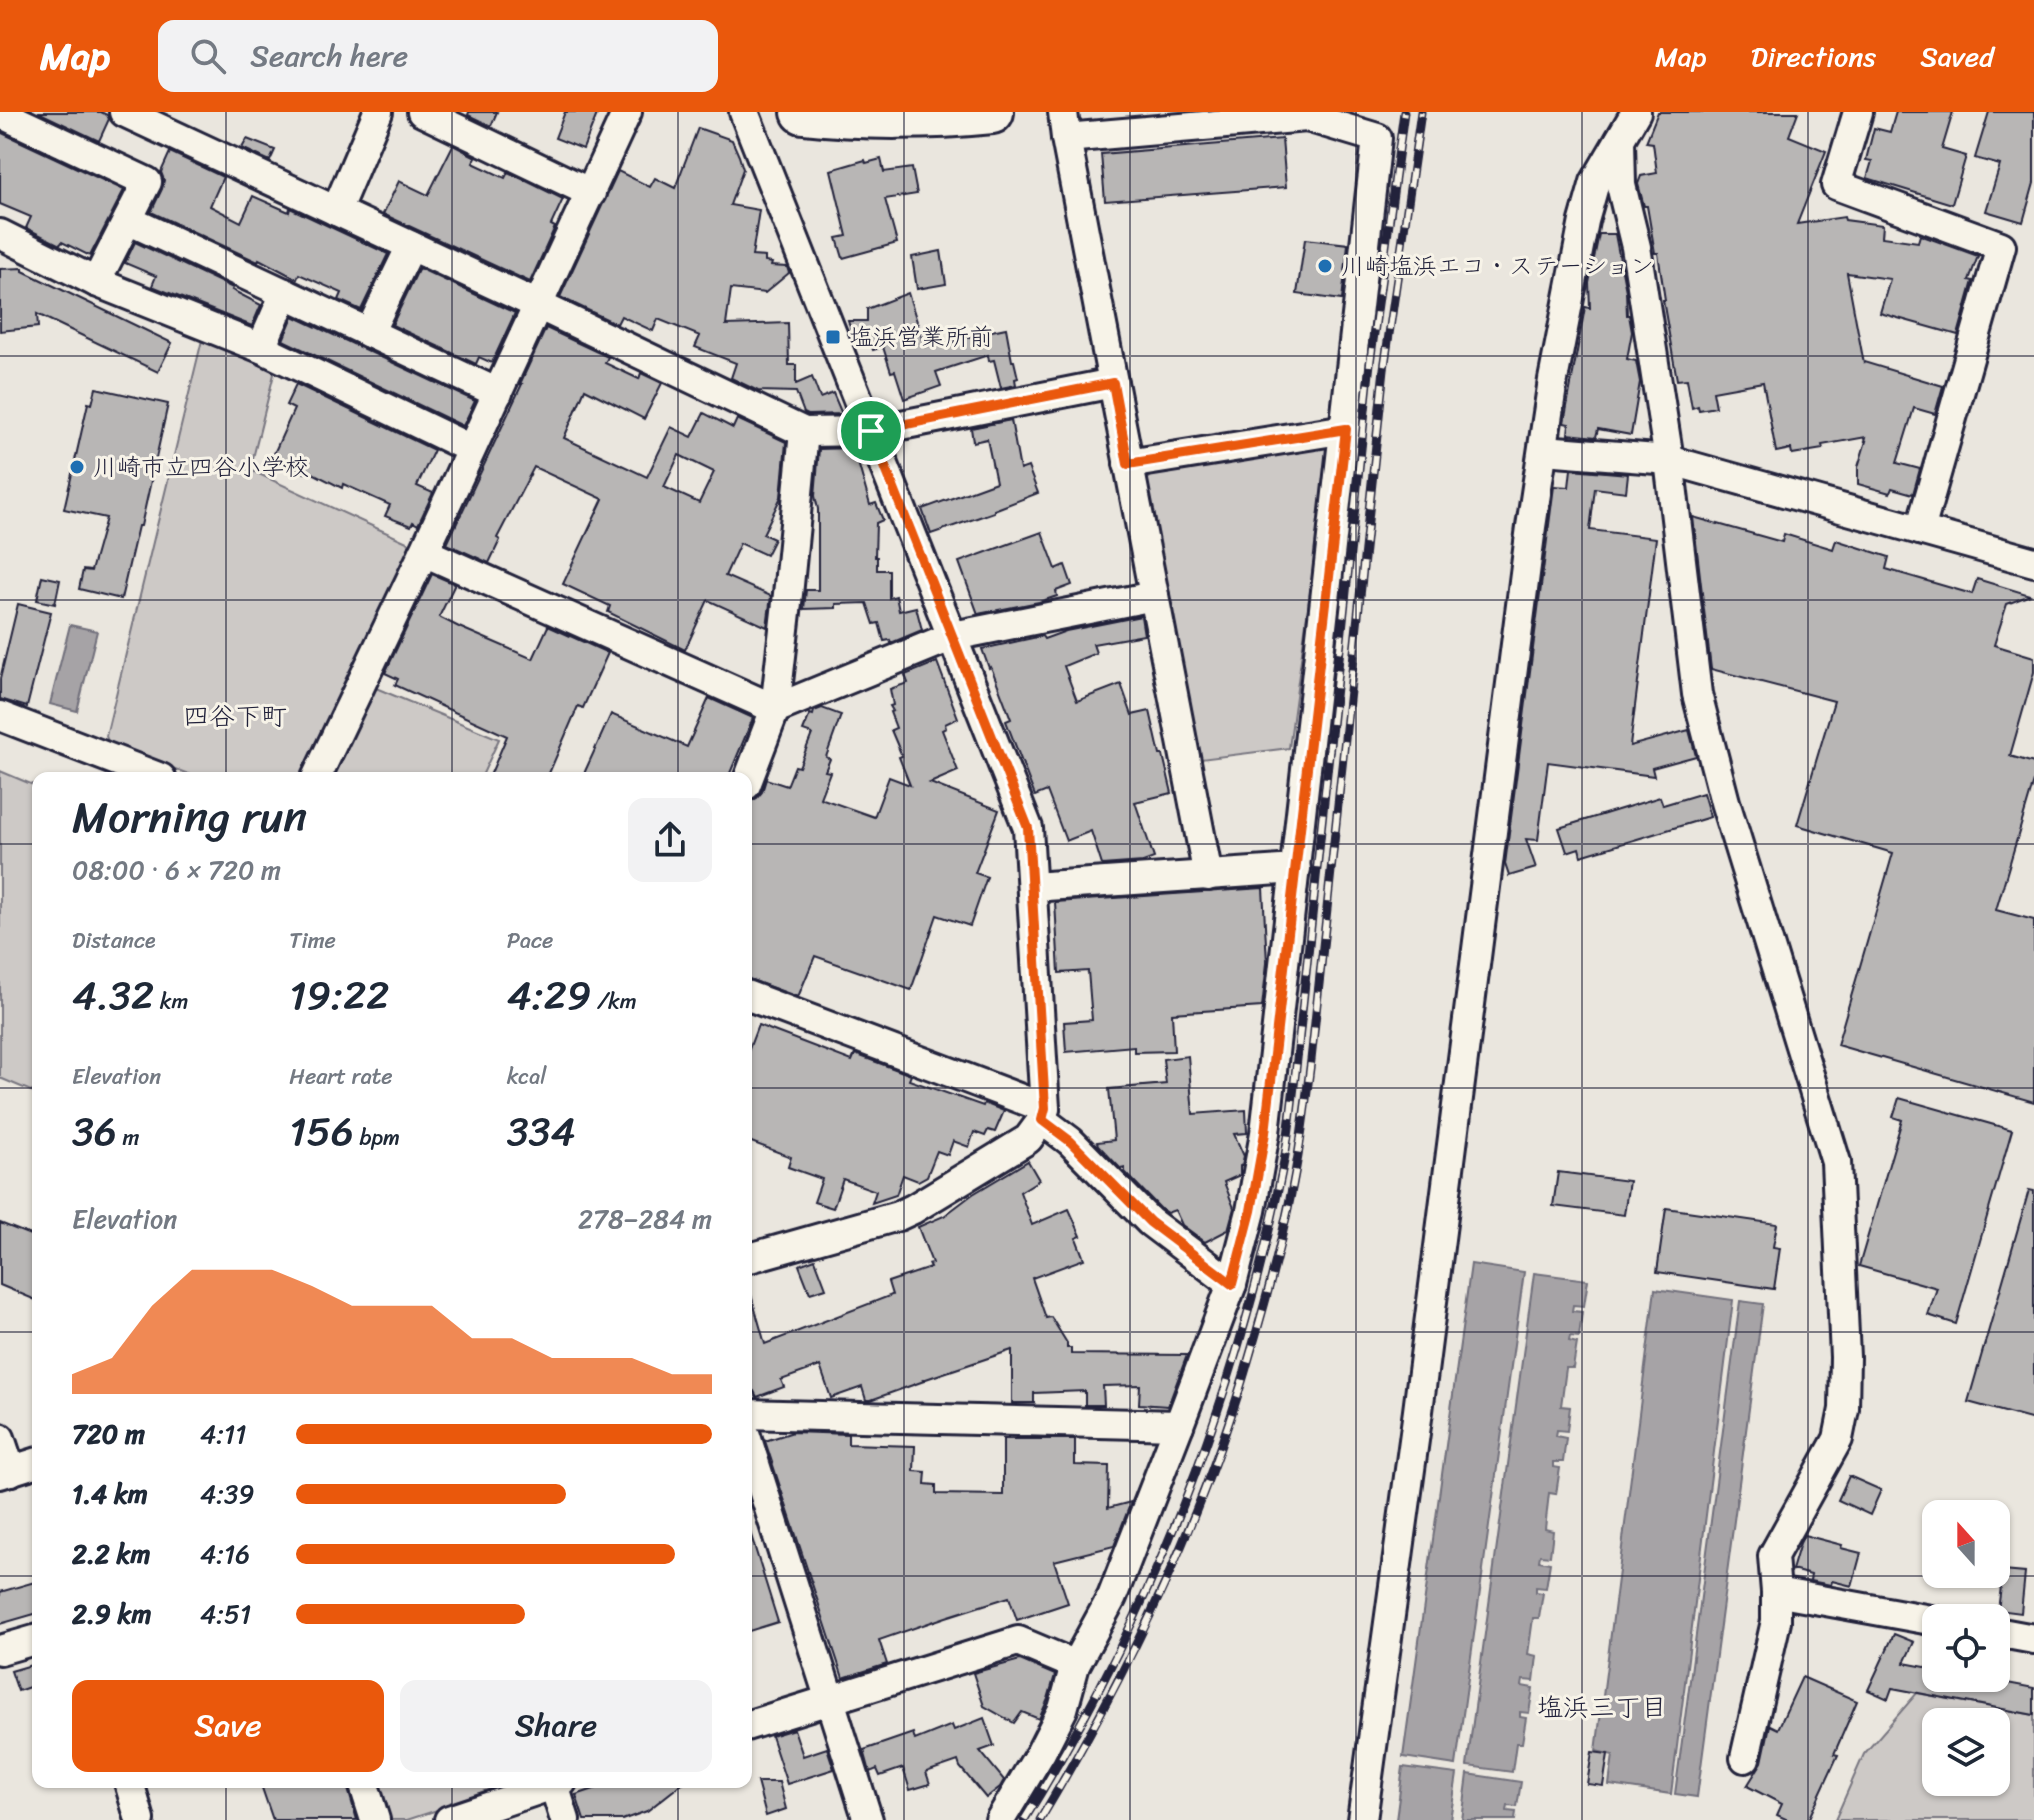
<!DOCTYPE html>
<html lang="en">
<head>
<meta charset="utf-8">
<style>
  :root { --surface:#fff; --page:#f2f2f3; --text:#1f2937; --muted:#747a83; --accent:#ea580c }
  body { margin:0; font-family:Sriracha,"Klee One",sans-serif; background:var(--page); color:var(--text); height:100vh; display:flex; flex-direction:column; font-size:30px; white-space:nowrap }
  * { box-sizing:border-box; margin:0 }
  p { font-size:26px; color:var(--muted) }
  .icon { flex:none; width:44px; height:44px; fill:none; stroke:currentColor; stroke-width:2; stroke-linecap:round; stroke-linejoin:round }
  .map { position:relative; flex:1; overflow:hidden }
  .sheet { position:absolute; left:32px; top:660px; width:720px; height:1016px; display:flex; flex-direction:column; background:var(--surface); border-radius:16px; box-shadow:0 2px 6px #0004 }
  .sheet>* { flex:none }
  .needle { width:52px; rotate:339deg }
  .buttons { position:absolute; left:1922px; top:1388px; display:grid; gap:16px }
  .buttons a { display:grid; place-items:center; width:88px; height:88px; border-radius:16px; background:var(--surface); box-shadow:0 2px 6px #0004; font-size:40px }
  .pin { position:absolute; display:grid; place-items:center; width:68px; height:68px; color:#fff; margin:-34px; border:4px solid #fff; border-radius:50%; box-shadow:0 2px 8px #0007 }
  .round { display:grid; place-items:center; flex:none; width:84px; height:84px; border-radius:16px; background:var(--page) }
  .headline { display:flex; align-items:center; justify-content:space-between; height:136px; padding:0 40px }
  h1 { font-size:44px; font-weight:600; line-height:60px }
  .metrics { display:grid; grid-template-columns:repeat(3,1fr); gap:12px; height:136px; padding:8px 40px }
  .metrics div { display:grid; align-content:center }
  .metrics b { font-size:40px; font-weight:600 }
  .metrics small { font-size:22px; font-weight:400 }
  .metrics p { font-size:22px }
  .chart { height:224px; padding:16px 40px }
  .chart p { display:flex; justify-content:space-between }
  .chart svg { width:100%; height:144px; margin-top:8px; fill:var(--accent); opacity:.7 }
  .primary-button { display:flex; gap:16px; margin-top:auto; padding:16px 40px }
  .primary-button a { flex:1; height:92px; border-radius:16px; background:var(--accent); color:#fff; font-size:32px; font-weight:600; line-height:92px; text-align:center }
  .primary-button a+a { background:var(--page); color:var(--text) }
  ul { padding:0 40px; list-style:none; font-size:26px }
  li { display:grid; grid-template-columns:128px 96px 1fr; align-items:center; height:60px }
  li i { height:20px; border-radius:10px; background:var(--accent) }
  header { display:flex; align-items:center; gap:48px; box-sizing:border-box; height:112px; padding:0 40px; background:var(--accent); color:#fff }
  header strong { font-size:38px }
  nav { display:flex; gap:44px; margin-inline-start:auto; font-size:28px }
  .search { width:560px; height:72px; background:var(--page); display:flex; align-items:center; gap:20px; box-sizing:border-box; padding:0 28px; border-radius:16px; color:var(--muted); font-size:30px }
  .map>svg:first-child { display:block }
</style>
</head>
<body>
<header>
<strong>Map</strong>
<div class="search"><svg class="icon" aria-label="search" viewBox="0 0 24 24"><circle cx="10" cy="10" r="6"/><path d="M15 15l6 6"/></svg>Search here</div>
<nav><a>Map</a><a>Directions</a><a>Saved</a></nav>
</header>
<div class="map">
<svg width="2034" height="1708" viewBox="0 0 2034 1708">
  <rect width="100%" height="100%" fill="#eae6de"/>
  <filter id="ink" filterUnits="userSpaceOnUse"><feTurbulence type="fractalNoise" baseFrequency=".0125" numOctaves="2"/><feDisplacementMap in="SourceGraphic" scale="16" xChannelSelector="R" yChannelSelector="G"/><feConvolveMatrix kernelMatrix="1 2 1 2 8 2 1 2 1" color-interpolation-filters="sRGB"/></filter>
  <g filter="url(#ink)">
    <!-- green -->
    <g fill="#cdc9c6" stroke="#787680" stroke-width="2" fill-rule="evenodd">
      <path d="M212,225L270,252L274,262L250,358L409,431L410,440L304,666H199L109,632L106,624L202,228Z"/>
      <path d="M1323,331L1329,340L1289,636L1193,648L1142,373L1152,363Z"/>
      <path d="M371,574L499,627L481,666H327Z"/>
      <path d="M0,659L38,675V982L0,966Z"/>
      <path d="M1917,1581L2034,1603V1708H1835L1864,1642ZM1996,1610V1670H1936V1610Z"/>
      <path d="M369,1670H522L407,1708H382Z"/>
    </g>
    <!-- water -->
    <g fill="#a6a3a6" stroke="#716f7b" stroke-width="2">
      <path d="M70,513L97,519L77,599L50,592Z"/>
      <path d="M1471,1152L1524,1160L1456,1653L1403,1645Z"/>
      <path d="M1534,1161L1588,1168L1584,1194L1573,1193L1572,1199L1582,1200L1579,1225L1570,1224L1569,1229L1577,1231L1573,1256H1566L1561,1294L1570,1295L1567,1319L1557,1318L1556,1324L1566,1326L1563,1350H1553V1355L1560,1356L1556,1382L1549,1381L1545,1417L1553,1419L1550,1444L1540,1443L1539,1449L1550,1451L1546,1476L1536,1475V1480L1543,1481L1539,1506H1533L1528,1542L1537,1544L1534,1569L1523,1568L1522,1574L1533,1576L1529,1601L1520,1600V1605L1526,1606L1522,1631H1516L1512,1660L1467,1654Z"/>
      <path d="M1655,1177L1733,1188L1671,1682L1609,1673L1613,1643L1596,1639Z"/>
      <path d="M1740,1189L1763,1192L1697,1685L1675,1682Z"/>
      <path d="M1403,1655L1457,1662L1450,1708H1396Z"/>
      <path d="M1468,1662L1521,1670L1517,1695L1508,1694L1507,1699L1516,1700L1515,1708H1462Z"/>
    </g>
    <!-- building -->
    <g fill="#b8b6b5" stroke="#22223b" stroke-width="2" fill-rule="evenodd">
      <path d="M38,0H101L107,3L109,7L99,29Z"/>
      <path d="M469,0H497L491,14L468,3Z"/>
      <path d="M565,0H598L583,37L555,26Z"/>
      <path d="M1658,0H1798L1789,24L1826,39L1797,112L1844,105L1845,108L1883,113L1882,125L1918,130L1920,123L1978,144L1969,168L1973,169L1958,223L1880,201L1890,167L1847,161L1864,252V250L1943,274L1935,302L1914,296L1897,351L1920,357L1913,382L1892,376L1890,381L1858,372V355L1866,329H1865L1866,325L1822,333L1823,337L1792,342L1791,337L1776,340L1763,270L1713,279L1716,295L1699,298L1698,294L1692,296L1687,267L1677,268L1663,188H1665L1658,141H1655L1647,94H1644L1638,72L1641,64L1657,61L1653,31L1646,30Z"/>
      <path d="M1896,0H1953L1942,37L1966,44L1952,92L1867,66L1872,49L1866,48L1874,16L1890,20Z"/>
      <path d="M1989,0H2034V71L2023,110L1986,99L2000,53L1975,46Z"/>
      <path d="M698,16L732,28L739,44L743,57L730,93L759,98L752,144L765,145V150L772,151L771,154L787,155L789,161L765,181L731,177L726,213L788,211L789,253H796V272L812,265L820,286L833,281L842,302L808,303L804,301L796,280L758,279L731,266L736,251L695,235L700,224L658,207L653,219L621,204L617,212L560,185L618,59L650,75L655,66L675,76Z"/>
      <path d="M0,20L124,78L90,144L62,130L60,133L26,116L31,105L0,92Z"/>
      <path d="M247,27L275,38L270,49L242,36Z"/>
      <path d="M1282,27L1286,75L1105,89L1101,42Z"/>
      <path d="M453,33L476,45L473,51L505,66L508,60L563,87L551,113L555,115L530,170L383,102L399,69L428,83Z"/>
      <path d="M170,40L223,65L210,94L241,110L253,84L289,100L290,96L388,142L361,198L339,188L342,181L299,162L297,167L259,147L258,150L151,100L162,77L164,68L161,60Z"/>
      <path d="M881,47L884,60L912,56L917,82L885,87L897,131L843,146L837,126L847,124L831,58L865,48L866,51Z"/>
      <path d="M1599,122H1615L1626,179L1627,203H1629L1632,220L1627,247L1636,249L1640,270L1631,323L1598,317L1596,325L1568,322L1569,312L1564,311L1585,195L1590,196L1589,171Z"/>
      <path d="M1305,127L1348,132L1342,188L1297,182Z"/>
      <path d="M135,130L233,176L232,178L261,193L252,214L152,174L156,164L125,151Z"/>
      <path d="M941,139L946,172L917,177L912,145Z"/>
      <path d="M23,156V159L172,231L158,260L37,202L38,215L0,219V157Z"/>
      <path d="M419,156L515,201L492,251L479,245L476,252L392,213Z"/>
      <path d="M908,181L925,235L938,230L939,234L982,221L1006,216L1012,249H1014L1018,266L1015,267L1016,273L1001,276L994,248L989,249L988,243L936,260L941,274L904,287L895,259L891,260L883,235L873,238L868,224L854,228L848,209H867V197Z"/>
      <path d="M293,204L475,289L463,314L283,228Z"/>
      <path d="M546,216L608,245L605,251L639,267L641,261L662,271L644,307L585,277L564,326L647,365L671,315L692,325L704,301L733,316L737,307L786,330L781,385L763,422L774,427L766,443L740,431L725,464L771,484L767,515L708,488L685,538L608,500L610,494L563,472L603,387L534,355L497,426L500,428L489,451L447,432L522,272H520ZM679,343L714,360L699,391L664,375Z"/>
      <path d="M296,272L434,338L417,374L433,381L418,413L413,410L411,414L385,404L390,393L343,372L342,376L307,358L305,361L272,346L294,297L286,293Z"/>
      <path d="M96,276L168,292L141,414H138L121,487L79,477L83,458L91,459L106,406L64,397L88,291L92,292Z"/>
      <path d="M1011,308L1020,358L1028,355L1038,381L994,398V400L931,422L922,397L996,370L987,327L973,330L971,316Z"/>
      <path d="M854,336L870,393L876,391L883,408L876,411L875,445H877V458H889V486L896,484L899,499L916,495L922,518L891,531L890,528L884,529L879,511L874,512L867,491L836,492V496L804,497L806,478H818V397L815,384L819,337Z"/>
      <path d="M1571,357L1628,362L1626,380L1595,376L1590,418L1656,426L1630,634L1689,618L1696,644L1652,656L1654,664L1548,650L1538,728L1526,727L1536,756L1509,764L1505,752L1554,374L1569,375Z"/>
      <path d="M1693,405L1782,430L1784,422L1833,437L1836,428L1889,445L1886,457L1972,482L1977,467L2030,483L2007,492L1994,533L2034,545V560L2010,644L2034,651V669L1996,798L2034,808V990L1837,933L1893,741L1797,713L1834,589L1711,557Z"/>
      <path d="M1042,420L1056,457L1065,453L1072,473L1056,479L1057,484L1039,490L978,502L959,450Z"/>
      <path d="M432,462L455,472L439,505L459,515L533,547L548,514L608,541L583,596L578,594L547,666H489L507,624L395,573L398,567L385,561Z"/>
      <path d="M42,464L60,468L55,492L37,488Z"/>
      <path d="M18,492L51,500L27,595L0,587V567Z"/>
      <path d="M1141,504L1144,523L1093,532L1096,541L1064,554L1077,589L1121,572L1132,603L1150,599L1160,643H1163L1172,681L1135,690L1154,746L1143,750L1102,753L1091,719L1066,729L1047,679L1035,684L1006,609L1011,607L991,555L989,556L982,537L1042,524L1044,527L1066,519Z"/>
      <path d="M937,550L958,606L945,612L946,616L942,618L958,659L930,671L999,698L975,761L987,765L970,814L937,803L911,878L815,844L798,885L746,866V703L751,689L757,686L762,680L766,667L787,674L795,654L799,655L812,622L803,619L810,602L813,603L814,599L822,596L841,603L826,645L830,647L825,659L830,660L820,686L874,705L889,665L910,673L899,645L902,644L891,618L896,616L890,600L893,599L890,594L893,593L890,577L908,571L905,563Z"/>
      <path d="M709,586L753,606L728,666H582L611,602L687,635Z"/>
      <path d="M1703,681L1710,705L1581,744L1579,736L1567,740L1559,716L1660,685L1663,693Z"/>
      <path d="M1263,776L1267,851L1262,895L1172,901L1174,939L1134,940V934L1066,940L1064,910L1092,908L1088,859L1059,861L1055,790Z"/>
      <path d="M758,913L852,949L855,942L911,963L909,968L983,994L984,991L1004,999L995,1020L988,1018L985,1024L974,1020L969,1035L953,1029L948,1043L937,1039L927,1064L918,1069L903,1063L896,1083L872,1091L876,1079L843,1067L833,1096L814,1090L822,1067L788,1055L791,1045L746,1028V945Z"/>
      <path d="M1188,944L1193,1002L1246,998L1247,1021L1234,1022L1244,1044L1242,1053L1240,1054V1063L1224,1070L1234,1096L1228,1118L1205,1130L1182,1113L1175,1098L1167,1101L1161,1097L1125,1060V1056L1121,1057L1098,1033L1097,1030L1114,1028L1109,977L1166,972L1163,947Z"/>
      <path d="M1899,986L2012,1018L1956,1212L1928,1203L1937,1176L1859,1154L1902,1008L1893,1005Z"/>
      <path d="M1028,1049L1039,1068L1020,1080L1032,1113L1069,1097L1081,1124L1076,1126L1084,1147L1032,1166L1046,1206L1051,1205L1067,1231V1236H1071V1242L1187,1243L1168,1294L1139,1292L1140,1273L1103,1274L1104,1293H1085V1279L1034,1281V1291H1012V1238L923,1268L924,1269L871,1288H866L862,1275L831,1286L820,1254L781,1268L784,1275L757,1285L754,1279L746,1283V1184L751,1183L765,1232L892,1183L888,1170L930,1156L928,1152L932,1151L918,1115L944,1104L973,1082Z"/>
      <path d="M1558,1060L1629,1069L1624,1103L1553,1094Z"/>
      <path d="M2029,1078L2034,1079V1308L1968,1290Z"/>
      <path d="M1666,1096L1777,1112L1773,1135L1780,1136L1774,1177L1657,1160Z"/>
      <path d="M0,1111L38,1126V1189L0,1173Z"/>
      <path d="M815,1147L826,1176L810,1181L799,1153Z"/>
      <path d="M793,1320L848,1322V1332L915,1334L914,1359L926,1360L925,1372L936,1373V1382L1003,1383V1327H1075V1353L1109,1354L1108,1396L1131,1390L1114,1434L1054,1449L1068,1491L1017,1508L1009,1485L946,1505L879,1528L887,1552L843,1566L765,1329Z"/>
      <path d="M1849,1364L1881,1378L1870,1403L1838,1388Z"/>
      <path d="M746,1420H750L778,1510L746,1520Z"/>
      <path d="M1804,1423L1842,1433L1841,1436L1861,1441L1852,1474L1832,1469L1831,1473L1810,1469L1811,1463L1792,1458L1800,1431Z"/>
      <path d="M2003,1459L2025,1461L2021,1501L1998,1498Z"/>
      <path d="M38,1469V1501L0,1512V1480Z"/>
      <path d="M1894,1522L1914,1530L1904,1551L1936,1557V1566H1981L2034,1576V1603L1892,1576L1888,1587L1868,1578Z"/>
      <path d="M1020,1548L1055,1563L1048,1587L1039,1607L1022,1600L1014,1611L984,1594L973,1561Z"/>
      <path d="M38,1551V1572L18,1579L11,1559Z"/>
      <path d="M1802,1565L1857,1589L1834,1642L1838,1643L1808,1708H1788L1777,1703L1782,1692L1747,1674L1762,1650L1770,1613L1778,1617Z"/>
      <path d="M984,1606L994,1634L980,1639L1004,1668L1000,1675L986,1686L960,1655L958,1649L926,1660L930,1672L910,1678L903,1656L880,1664L877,1657L870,1660L864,1638L913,1621L915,1628L952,1613L954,1618Z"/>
      <path d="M794,1617L803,1644L827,1636L834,1657L787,1672L771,1624Z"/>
      <path d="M1592,1640L1608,1642L1603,1674L1587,1672Z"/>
      <path d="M260,1670H346L357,1708H273Z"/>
      <path d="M615,1670H684L647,1699L622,1708H584L576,1683Z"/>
      <path d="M757,1670H779L786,1697L766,1704Z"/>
    </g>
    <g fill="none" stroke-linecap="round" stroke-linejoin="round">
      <defs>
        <g id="minor">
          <path d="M124,0L538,193L804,320L871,319L1113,271"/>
          <path d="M422,0L591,81"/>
          <path d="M744,0L1028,716L1045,996L1042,1008L1028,1027L913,1097L898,1104L746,1147"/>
          <path d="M1063,0L1066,26L1208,764"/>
          <path d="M1858,0L1836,73L2001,134L1920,418"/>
          <path d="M0,1L147,70L96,170"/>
          <path d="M1066,26L1307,5"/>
          <path d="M1620,28L1621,73L1636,135L1669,348L1697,582L1725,690L1836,1050L1845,1245L1844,1297L1838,1327L1773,1444L1776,1480L1936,1509"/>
          <path d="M336,99L378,0"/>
          <path d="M128,108L498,281"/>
          <path d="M0,122L96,170L261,236L471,337"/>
          <path d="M369,221L411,134"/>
          <path d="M261,236L285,181"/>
          <path d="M1544,338L1669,348L2034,450"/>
          <path d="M1128,352L1346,317"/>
          <path d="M424,440L775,597L953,524L1154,484"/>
          <path d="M0,604L161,666"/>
          <path d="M316,666L424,440L627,0"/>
          <path d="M746,673L775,597L789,473L804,320"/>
          <path d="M1032,775L1296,757"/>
          <path d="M746,883L1045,996"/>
          <path d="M1042,1008L1070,1029L1150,1110L1232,1172"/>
          <path d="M746,1302L1179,1313"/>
          <path d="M746,1324L868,1708"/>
          <path d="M0,1326L11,1359"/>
          <path d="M0,1362L38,1350"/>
          <path d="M1996,1520L2034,1527"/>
          <path d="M0,1538L38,1527"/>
          <path d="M746,1614L1018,1529L1075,1553"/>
          <path d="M1745,1646L1776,1509V1480"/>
          <path d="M129,1670L140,1708"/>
          <path d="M363,1670L375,1708"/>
          <path d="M553,1670L565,1708"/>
          <path d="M449,1708L562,1670"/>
          <path d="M1000,1708L1041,1640L1063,1597L1075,1553L1112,1485L1179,1313L1232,1172L1251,1099L1265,1021L1377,26L1307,5L1306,0"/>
          <path d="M1362,1708L1418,1299L1531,415L1553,268L1584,109L1595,70L1636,0"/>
        </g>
        <path id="highway" d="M803,0C863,7 933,6 992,0"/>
      </defs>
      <!-- minor casing -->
      <use href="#minor" stroke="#22223b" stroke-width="34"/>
      <!-- highway casing -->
      <use href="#highway" stroke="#22223b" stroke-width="48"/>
      <!-- minor -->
      <use href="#minor" stroke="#f7f3e8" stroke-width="28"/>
      <!-- highway -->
      <use href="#highway" stroke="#f7f3e8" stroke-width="42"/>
      <defs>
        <g id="rail">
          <path d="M1024,1708C1150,1507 1238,1282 1284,1049C1290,1016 1293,981 1297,947L1370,251L1404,0"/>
          <path d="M1040,1708C1128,1561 1204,1405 1251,1239C1270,1175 1287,1110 1298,1044C1303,1012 1307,980 1311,948L1384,257L1421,0"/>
        </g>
      </defs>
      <!-- rail casing -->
      <use href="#rail" stroke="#22223b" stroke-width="9"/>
      <!-- rail -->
      <use href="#rail" stroke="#f7f3e8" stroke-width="6" stroke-dasharray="18" stroke-linecap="butt"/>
    </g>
  </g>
  <g fill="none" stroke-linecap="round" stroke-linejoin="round" filter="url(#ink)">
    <defs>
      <path id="route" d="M1113,271L1128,352L1346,317L1265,1021L1251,1099L1232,1172L1150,1110L1070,1029L1042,1008L1045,996L1028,716L871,319Z"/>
    </defs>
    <!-- route casing -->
    <use href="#route" stroke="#fff" stroke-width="16"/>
    <!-- route -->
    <use href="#route" stroke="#ea580c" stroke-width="10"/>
  </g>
  <!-- grid -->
  <path fill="none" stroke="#22223b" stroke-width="2" stroke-opacity="0.55" d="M226,0V666M452,0V666M678,0V666M904,0V1708M1130,0V1708M1356,0V1708M1582,0V1708M1808,0V1708M0,244H2034M0,488H2034M0,732H38M746,732H2034M0,976H38M746,976H2034M0,1220H38M746,1220H2034M0,1464H38M746,1464H2034M226,1670V1708M452,1670V1708M678,1670V1708"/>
  <!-- markers -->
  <g fill="#1f6fb2" stroke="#f7f3e8" stroke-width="3">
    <circle cx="1325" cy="154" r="8"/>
    <rect x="825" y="217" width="16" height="16" rx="4"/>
    <circle cx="77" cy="355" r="8"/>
  </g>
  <g text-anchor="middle" stroke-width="6" stroke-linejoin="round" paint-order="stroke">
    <!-- poi labels -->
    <g font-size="24" fill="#22223b" stroke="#f7f3e8" text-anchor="start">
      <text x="1341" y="162">川崎塩浜エコ・ステーション</text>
      <text x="849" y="233">塩浜営業所前</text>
      <text x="93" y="363">川崎市立四谷小学校</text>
    </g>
    <!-- neighbourhood labels -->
    <g font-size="26" fill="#22223b" stroke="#f7f3e8">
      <text x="235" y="613">四谷下町</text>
      <text x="1602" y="1604">塩浜三丁目</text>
    </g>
  </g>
</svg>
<div class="buttons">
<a><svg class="needle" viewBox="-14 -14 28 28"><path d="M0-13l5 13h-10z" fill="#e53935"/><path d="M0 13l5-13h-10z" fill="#747a83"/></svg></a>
<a><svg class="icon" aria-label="locate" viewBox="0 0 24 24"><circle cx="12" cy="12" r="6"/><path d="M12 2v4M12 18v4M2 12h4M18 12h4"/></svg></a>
<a><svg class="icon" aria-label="layers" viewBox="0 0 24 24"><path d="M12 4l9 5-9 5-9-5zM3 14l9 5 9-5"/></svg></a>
</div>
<div class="pin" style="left:871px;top:319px;background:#1e9e55"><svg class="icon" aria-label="arrive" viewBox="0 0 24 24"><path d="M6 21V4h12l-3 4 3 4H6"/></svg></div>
<section class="sheet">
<div class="headline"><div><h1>Morning run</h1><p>08:00 · 6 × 720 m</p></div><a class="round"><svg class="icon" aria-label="share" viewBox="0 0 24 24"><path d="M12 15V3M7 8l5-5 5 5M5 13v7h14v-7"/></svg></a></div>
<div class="metrics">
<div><p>Distance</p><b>4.32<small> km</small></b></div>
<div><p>Time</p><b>19:22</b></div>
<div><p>Pace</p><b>4:29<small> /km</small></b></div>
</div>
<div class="metrics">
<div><p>Elevation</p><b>36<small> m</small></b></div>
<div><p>Heart rate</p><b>156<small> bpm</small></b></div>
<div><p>kcal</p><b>334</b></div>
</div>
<div class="chart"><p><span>Elevation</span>278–284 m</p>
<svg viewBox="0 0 160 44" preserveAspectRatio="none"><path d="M0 44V38L10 33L20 17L30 6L40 6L50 6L60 11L70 17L80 17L90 17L100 27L110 27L120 33L130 33L140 33L150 38L160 38V44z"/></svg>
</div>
<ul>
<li><b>720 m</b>4:11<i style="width:100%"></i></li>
<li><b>1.4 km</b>4:39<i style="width:65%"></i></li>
<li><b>2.2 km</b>4:16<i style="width:91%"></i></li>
<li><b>2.9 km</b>4:51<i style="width:55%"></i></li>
</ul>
<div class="primary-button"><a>Save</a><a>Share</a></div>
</section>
</div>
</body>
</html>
